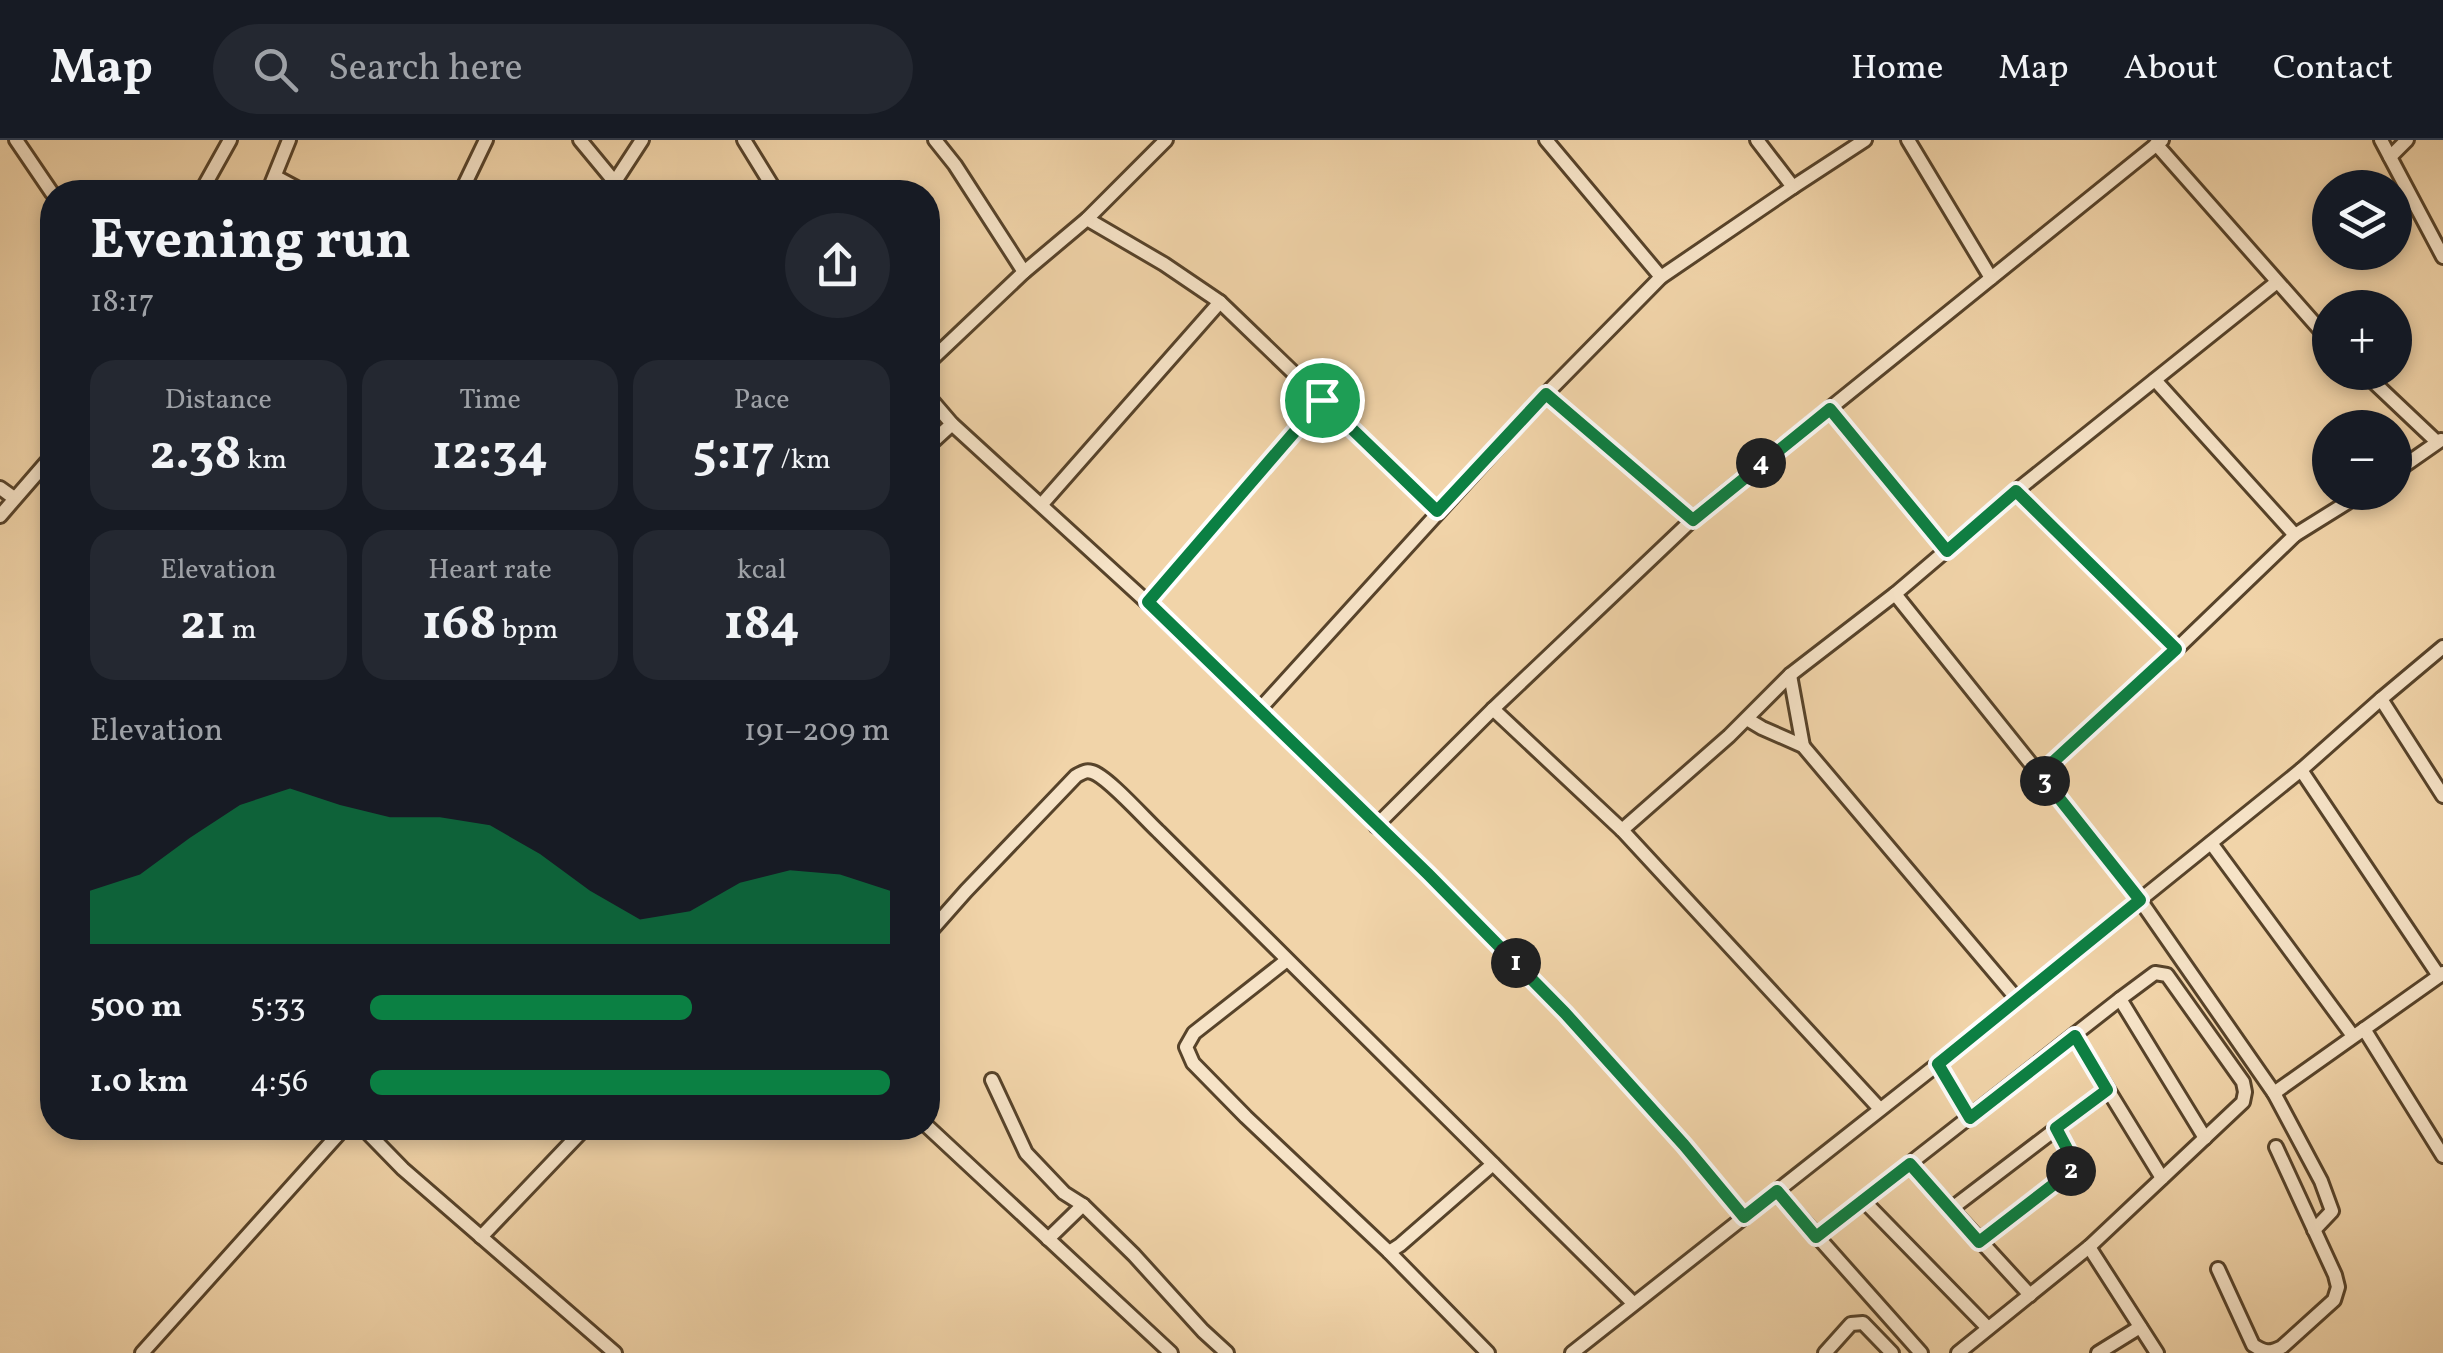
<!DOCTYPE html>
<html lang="en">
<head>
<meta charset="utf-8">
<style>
  :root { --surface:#171b24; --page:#242831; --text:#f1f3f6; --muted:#9ea1a6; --line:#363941; --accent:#0b8043 }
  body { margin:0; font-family:Vollkorn,serif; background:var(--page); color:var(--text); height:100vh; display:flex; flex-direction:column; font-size:38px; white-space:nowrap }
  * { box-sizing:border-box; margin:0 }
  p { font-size:32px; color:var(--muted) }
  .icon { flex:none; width:55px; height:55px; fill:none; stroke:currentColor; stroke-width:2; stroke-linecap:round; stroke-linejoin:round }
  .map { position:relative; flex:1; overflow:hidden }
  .details { position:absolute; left:40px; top:40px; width:900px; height:960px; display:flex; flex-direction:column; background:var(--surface); border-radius:40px; box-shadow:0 5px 15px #0003 }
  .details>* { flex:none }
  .controls { position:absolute; left:2312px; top:30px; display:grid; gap:20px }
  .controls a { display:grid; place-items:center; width:100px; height:100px; border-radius:50%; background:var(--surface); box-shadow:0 5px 15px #0003; font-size:50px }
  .pin { position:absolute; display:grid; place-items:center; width:85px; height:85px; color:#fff; margin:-42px; border:5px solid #fff; border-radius:50%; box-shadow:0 2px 10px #0007 }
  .km { position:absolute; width:50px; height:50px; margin:-25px; border-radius:50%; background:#222; color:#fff; font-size:28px; line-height:50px; text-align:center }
  .round { display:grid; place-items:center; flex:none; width:105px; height:105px; border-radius:52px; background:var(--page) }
  .overview { display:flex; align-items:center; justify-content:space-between; height:170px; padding:0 50px }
  h1 { font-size:55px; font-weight:700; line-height:75px }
  .figures { display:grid; grid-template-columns:repeat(3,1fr); gap:15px; height:170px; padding:10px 50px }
  .figures div { display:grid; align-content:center; border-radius:25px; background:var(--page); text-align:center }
  .figures b { font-size:50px; font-weight:700 }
  .figures small { font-size:28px; font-weight:400 }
  .figures p { font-size:28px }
  .chart { height:280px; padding:20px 50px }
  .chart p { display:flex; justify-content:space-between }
  .chart svg { width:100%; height:180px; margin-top:10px; fill:var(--accent); opacity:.7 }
  ul { padding:0 50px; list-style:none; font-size:32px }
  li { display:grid; grid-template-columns:160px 120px 1fr; align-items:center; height:75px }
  li i { height:25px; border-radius:12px; background:var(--accent) }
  header { display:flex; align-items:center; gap:60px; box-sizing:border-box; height:140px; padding:0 50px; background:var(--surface); border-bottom:2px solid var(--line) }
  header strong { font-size:48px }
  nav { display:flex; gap:55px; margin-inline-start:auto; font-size:35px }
  .search { width:700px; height:90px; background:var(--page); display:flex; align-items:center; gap:25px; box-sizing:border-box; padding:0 35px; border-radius:55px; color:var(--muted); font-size:38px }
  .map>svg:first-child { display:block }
</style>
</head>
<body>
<header>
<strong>Map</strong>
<div class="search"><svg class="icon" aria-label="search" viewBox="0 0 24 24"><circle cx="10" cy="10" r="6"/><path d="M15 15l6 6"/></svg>Search here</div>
<nav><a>Home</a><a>Map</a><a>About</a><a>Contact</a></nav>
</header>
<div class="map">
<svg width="2443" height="1213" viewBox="0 0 2443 1213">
  <rect width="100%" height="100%" fill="#f1d4a9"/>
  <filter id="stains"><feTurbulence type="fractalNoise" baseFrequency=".002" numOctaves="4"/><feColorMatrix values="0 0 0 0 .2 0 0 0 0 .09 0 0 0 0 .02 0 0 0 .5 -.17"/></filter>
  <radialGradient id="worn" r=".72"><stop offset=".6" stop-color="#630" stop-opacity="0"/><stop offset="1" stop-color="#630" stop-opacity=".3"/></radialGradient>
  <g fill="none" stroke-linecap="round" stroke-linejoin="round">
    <defs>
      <g id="minor">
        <path d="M16,0L52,53"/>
        <path d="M580,0L623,52"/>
        <path d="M744,0L776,52"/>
        <path d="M935,0L955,25L1024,132"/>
        <path d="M1546,0L1661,137"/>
        <path d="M1757,0L1793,47"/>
        <path d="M1908,0L1991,138"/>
        <path d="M2381,0L2443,117"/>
        <path d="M2156,4L2330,201"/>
        <path d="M2390,17L2407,0"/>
        <path d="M276,37L304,52"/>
        <path d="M614,43L642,0"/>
        <path d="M201,52L230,0"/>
        <path d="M268,52L289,0"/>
        <path d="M461,52L486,0"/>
        <path d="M1087,79L1164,124L1220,162L1437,371"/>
        <path d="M928,223L1024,132L1087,79L1166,0"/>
        <path d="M2363,232L2437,302"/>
        <path d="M2155,240L2295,395"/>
        <path d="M1546,254L1693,379"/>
        <path d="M928,256L952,284L1148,463L1428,734L1565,873L1684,1005L1745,1077"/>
        <path d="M1830,269L1947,411"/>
        <path d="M928,306L952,284"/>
        <path d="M2395,332L2441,300"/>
        <path d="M0,348L14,358"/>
        <path d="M2016,351L2176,509"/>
        <path d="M1042,364L1220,162"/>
        <path d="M0,376L52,316"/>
        <path d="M1895,454L2140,760L2301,630L2381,559L2443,507"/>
        <path d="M1148,463L1322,260"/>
        <path d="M1790,535L1803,606"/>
        <path d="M2381,559L2443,656"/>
        <path d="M1493,569L1622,690L1880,969"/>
        <path d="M1259,570L1546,254L1661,137L1793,47L1865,0"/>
        <path d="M1747,579L1762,588L1803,606L2017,859"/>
        <path d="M2301,630L2439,836L2443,833"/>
        <path d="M2040,634L2164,521L2295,395L2364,352"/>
        <path d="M1376,686L1493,569L1693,379L2162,0"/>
        <path d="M1622,690L1729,596L1790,535L1895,454L2016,351L2277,142"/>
        <path d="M2211,703L2353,896"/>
        <path d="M928,794L966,751L1076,636C1082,633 1085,630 1092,632C1107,636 1145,679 1159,692L1633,1163"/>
        <path d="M1287,820L1194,893L1186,907L1193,923L1246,977L1389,1112L1400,1105L1493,1024"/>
        <path d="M2120,859L2205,998"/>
        <path d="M2364,889L2443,1016"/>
        <path d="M2075,896L2162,1038"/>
        <path d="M1938,924L1970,977"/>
        <path d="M992,940L1026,1013L1064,1053L1083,1065L1134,1115L1203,1191L1227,1213"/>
        <path d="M2274,953L2439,836"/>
        <path d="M928,987L1171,1213"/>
        <path d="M363,988L403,1029L615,1213"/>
        <path d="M1910,1024L2030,1155"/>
        <path d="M1777,1051L1921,1213"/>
        <path d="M1863,1060L1987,1187"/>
        <path d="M1951,1069L2107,950"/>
        <path d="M481,1097L585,988"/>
        <path d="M1816,1097L2120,859L2155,833L2167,835L2243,942L2245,952L2243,962L2089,1107L1958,1213"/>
        <path d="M1048,1099L1083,1065"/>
        <path d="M1979,1101L2071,1031L2074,1022L2056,989"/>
        <path d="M2089,1107L2157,1213"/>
        <path d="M1389,1112L1488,1213"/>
        <path d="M2218,1129L2253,1205C2265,1213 2270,1213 2282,1207L2334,1160L2338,1147L2335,1135L2276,1007"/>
        <path d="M142,1213L344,988"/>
        <path d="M1572,1213L1938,924L2140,760L2274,953L2321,1041L2332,1071L2314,1090"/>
        <path d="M1825,1213L1851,1184L1863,1183L1892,1213"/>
        <path d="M2098,1213L2140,1187"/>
      </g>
    </defs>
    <!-- minor casing -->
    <use href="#minor" stroke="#57432a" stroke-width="18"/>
    <!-- minor -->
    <use href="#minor" stroke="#f6e3c7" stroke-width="12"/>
  </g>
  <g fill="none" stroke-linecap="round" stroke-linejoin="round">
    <defs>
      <path id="route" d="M1546,254L1693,380L1830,269L1947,411L2016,351L2176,509L2040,634L2140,760L1938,924L1970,978L2075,896L2107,950L2056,988L2074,1022L2071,1031L1979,1102L1910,1024L1816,1097L1777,1051L1744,1077L1684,1005L1565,873L1428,734L1148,462L1322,260L1437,371Z"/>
    </defs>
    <!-- route casing -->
    <use href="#route" stroke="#fff" stroke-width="20"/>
    <!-- route -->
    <use href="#route" stroke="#0b8043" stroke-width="12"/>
  </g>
  <rect width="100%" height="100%" filter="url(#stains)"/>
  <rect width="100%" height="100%" fill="url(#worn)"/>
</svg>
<div class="controls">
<a><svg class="icon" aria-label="layers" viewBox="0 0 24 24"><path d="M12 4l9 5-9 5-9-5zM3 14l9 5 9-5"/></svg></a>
<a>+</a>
<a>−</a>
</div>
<div class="pin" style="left:1322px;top:260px;background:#1e9e55"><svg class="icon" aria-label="arrive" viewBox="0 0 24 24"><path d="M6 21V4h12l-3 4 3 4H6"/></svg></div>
<b class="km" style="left:1516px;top:823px">1</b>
<b class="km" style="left:2071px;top:1031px">2</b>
<b class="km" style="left:2045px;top:641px">3</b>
<b class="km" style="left:1761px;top:323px">4</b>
<section class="details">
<div class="overview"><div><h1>Evening run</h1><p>18:17</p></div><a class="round"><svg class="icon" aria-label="share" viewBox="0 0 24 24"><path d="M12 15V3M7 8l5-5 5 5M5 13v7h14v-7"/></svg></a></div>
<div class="figures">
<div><p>Distance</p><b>2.38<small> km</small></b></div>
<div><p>Time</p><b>12:34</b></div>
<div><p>Pace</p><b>5:17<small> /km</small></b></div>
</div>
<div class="figures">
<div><p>Elevation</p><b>21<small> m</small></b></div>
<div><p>Heart rate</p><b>168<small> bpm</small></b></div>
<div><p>kcal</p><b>184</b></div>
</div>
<div class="chart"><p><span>Elevation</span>191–209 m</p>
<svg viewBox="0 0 160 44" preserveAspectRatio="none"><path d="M0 44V31L10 27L20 18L30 10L40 6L50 10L60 13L70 13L80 15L90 22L100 31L110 38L120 36L130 29L140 26L150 27L160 31V44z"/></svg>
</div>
<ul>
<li><b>500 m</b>5:33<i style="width:62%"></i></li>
<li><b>1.0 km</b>4:56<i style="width:100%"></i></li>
</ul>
</section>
</div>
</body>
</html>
